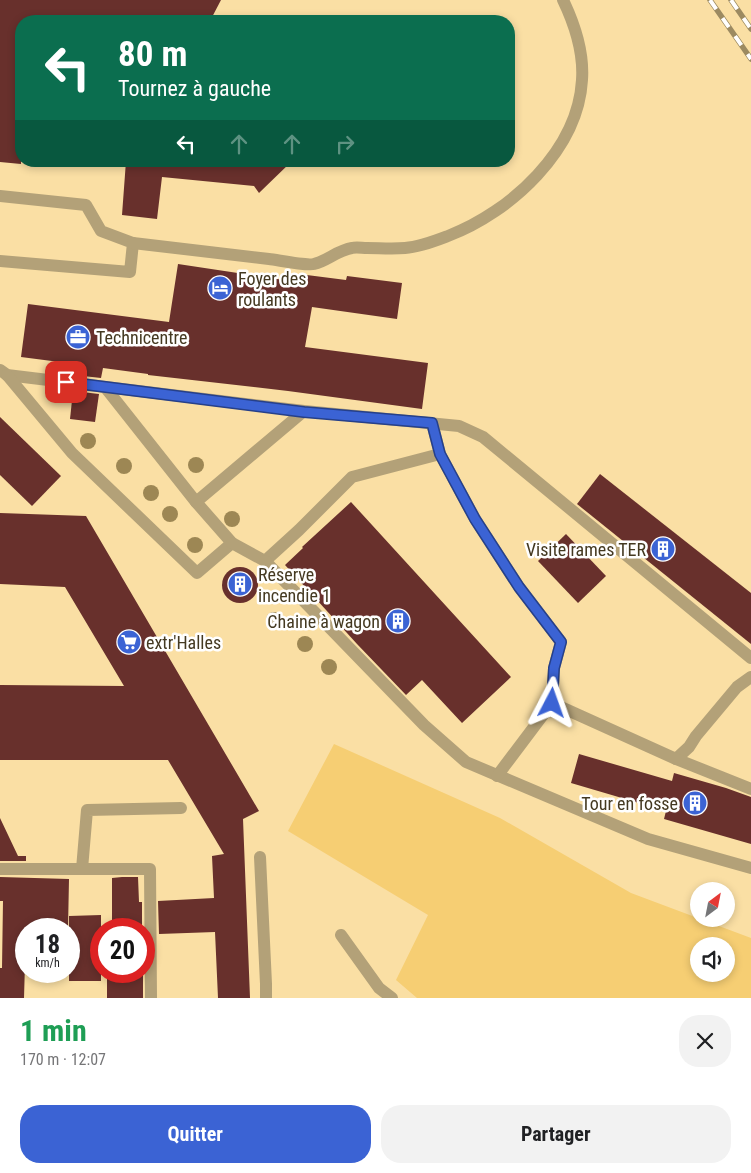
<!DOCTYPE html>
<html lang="fr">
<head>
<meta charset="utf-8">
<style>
  :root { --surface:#fff; --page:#f2f2f2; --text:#202124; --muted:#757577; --accent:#3b63d4 }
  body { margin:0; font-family:"Roboto Condensed",sans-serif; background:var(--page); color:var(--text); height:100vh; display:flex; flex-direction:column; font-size:19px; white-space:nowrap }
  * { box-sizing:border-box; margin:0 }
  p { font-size:16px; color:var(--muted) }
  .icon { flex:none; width:28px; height:28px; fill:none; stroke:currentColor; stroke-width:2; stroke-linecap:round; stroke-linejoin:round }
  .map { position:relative; height:998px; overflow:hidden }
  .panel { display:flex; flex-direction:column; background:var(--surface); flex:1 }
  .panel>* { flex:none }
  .banner { position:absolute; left:15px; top:15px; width:500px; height:152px; border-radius:20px; box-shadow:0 2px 8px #0003; background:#0b6e4f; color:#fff; overflow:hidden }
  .needle { width:32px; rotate:32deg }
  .tools { position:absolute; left:690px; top:882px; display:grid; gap:10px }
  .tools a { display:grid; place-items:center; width:45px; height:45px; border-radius:50%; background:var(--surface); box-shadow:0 2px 8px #0003; font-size:25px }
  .speed { position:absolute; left:15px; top:918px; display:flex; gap:10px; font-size:25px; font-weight:700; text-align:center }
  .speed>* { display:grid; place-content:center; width:65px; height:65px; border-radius:50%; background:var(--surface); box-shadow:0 2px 8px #0003; line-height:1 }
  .speed small { font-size:12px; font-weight:400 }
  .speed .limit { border:8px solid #d22; background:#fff; color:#111 }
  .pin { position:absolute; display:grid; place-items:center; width:42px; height:42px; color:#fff; margin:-21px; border-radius:10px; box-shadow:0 2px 8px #0006 }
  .me { position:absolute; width:55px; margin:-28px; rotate:4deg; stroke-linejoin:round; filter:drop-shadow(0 0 4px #0008) }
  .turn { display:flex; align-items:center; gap:18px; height:105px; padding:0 20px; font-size:22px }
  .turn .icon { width:65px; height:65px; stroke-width:2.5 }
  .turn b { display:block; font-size:35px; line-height:42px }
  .lanes { display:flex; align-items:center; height:48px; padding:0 20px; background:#0003; justify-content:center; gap:25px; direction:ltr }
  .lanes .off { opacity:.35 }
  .round { display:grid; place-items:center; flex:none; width:52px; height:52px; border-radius:20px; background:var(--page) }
  .head { display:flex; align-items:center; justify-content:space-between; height:85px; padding:0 20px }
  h1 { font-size:30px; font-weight:700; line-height:38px; color:#1e9e55 }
  .primary-button { display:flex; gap:10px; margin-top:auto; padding:10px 20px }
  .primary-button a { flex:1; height:58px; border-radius:20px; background:var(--accent); color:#fff; font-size:20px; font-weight:700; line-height:58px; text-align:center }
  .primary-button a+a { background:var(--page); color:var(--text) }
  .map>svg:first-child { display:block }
  .green { fill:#f6ce73; fill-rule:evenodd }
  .building { fill:#68302c }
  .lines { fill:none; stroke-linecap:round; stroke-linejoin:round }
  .lane { stroke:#b3a178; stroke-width:12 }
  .street { stroke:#b3a178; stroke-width:12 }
  .rail-casing { stroke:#9c8a61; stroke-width:5.5 }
  .rail { stroke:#fff; stroke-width:4; stroke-dasharray:11; stroke-linecap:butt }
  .tree { fill:#9d8754 }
  .route-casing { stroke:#26408a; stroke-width:12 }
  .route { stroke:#3b63d4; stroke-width:9 }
  .labels { text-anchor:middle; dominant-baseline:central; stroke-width:5; stroke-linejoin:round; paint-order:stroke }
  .poi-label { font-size:18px; fill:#443921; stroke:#fff; text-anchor:start }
</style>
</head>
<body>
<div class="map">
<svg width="751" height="998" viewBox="0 0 751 998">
  <rect width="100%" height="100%" fill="#fadfa4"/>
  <path class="green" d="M334 744 500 818 631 893 751 938V998H417L396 980 428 915 288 831ZM699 946H726V974H699Z"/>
  <g class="building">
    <polygon points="0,0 221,0 210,21 21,21 21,164 0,162"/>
    <polygon points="126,161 292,161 259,193 254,186 162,177 157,219 122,215"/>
    <polygon points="178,264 297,282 299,274 346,280 347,276 402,283 397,319 312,307 305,347 428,363 422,409 288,391 148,375 148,374 103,368 101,378 74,375 75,364 21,357 28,304 169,322"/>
    <polygon points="73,391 99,394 95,422 70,419"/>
    <polygon points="0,417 61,476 32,506 0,475"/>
    <polygon points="600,474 751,593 751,644 577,504"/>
    <polygon points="351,502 511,677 462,723 422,680 406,695 357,644 285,565 303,548 302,547"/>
    <polygon points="0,513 86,516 259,811 243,819 250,998 218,998 215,932 159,934 158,901 214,898 212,856 224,854 168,760 0,760 0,685 124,686 65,587 0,584"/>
    <polygon points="566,534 606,576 578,603 538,561"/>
    <circle cx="240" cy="585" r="18"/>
    <polygon points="579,754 672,781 674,773 726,788 751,797 751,844 664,819 666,811 571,783"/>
    <polygon points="0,818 18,856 26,856 26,861 0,861"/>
    <polygon points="0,877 69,879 68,929 26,929 24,998 0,998 0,968 2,968 3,901 0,901"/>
    <polygon points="122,877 138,877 139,902 142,902 142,929 112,929 112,878"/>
    <polygon points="101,915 101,981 69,981 69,916"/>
    <rect x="107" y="971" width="36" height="27"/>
  </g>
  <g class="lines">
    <g class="lane">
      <polyline points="0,196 86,205 101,231 133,243 130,272 0,261"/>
      <path d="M133 243C178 248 223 254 269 259 278 260 306 266 314 264 327 261 338 250 352 248 356 247 362 248 367 248 379 248 392 249 405 248 420 247 435 241 448 236 511 212 578 150 582 80 584 52 575 25 563 0"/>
      <polyline points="0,370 7,375 304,411 459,426 483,437 751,658"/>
      <polyline points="7,375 72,453 197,573 232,543 196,502 304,411"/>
      <polyline points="105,387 196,502"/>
      <polyline points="440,454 475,519 519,587 561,642 554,668 552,703"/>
      <polyline points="232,543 265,561 299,530 352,477 440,454 432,423"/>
      <polyline points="265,561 424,725 466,762 648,839 751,868"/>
      <polyline points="676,759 689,747 696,736 737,687 751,677"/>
      <polyline points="497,776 552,703 676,759 751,789"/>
      <polyline points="82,869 87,810 181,808"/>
      <polyline points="341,935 379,988 392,998"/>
    </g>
    <g class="street">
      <polyline points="260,857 266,984 266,998"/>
      <polyline points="0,869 150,869 151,998"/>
    </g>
    <defs>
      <g id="rail">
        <polyline points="710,0 751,59"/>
        <polyline points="731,0 751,29"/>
      </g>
    </defs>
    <use href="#rail" class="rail-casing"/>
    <use href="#rail" class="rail"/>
  </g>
  <g class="tree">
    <circle cx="88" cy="441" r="8"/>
    <circle cx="196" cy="465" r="8"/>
    <circle cx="124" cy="466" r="8"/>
    <circle cx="151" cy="493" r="8"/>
    <circle cx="170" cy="514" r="8"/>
    <circle cx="232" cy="519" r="8"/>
    <circle cx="195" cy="545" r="8"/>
    <circle cx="274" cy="620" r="8"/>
    <circle cx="305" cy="644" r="8"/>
    <circle cx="329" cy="667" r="8"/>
  </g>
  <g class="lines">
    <defs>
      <polyline id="route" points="66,382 304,412 432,423 440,454 475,519 519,587 561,642 554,668 552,703"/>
    </defs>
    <use href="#route" class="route-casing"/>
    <use href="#route" class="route"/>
  </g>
  <defs>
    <symbol id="hotel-disc" viewBox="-11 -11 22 22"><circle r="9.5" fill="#3b63d4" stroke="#fff"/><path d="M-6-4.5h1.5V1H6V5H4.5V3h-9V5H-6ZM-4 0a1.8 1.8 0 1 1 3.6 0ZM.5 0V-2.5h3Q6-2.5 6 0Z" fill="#fff"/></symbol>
    <symbol id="office-disc" viewBox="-11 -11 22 22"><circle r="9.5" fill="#3b63d4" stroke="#fff"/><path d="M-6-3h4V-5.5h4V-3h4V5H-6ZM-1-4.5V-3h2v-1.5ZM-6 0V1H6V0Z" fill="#fff"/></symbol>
    <symbol id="building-disc" viewBox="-11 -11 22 22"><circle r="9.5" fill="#3b63d4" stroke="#fff"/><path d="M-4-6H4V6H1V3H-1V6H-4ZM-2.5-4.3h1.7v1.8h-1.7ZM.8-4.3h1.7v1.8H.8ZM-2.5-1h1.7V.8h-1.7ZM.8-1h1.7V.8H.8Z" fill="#fff"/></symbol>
    <symbol id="supermarket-disc" viewBox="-11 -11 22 22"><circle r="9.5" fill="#3b63d4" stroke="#fff"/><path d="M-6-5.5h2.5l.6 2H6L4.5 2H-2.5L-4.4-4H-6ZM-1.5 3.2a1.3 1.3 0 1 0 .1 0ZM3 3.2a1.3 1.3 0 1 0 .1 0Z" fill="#fff"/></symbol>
  </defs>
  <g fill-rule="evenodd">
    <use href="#hotel-disc" x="206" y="274" width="28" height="28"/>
    <use href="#office-disc" x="64" y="323" width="28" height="28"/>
    <use href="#building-disc" x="649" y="535" width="28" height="28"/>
    <use href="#building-disc" x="226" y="570" width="28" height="28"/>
    <use href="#building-disc" x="384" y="607" width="28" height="28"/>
    <use href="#supermarket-disc" x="115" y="628" width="28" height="28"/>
    <use href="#building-disc" x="681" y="789" width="28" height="28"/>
  </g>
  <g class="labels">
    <g class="poi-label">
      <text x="238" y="278">Foyer des<tspan x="238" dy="21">roulants</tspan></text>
      <text x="96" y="337">Technicentre</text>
      <text x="646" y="549" text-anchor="end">Visite rames TER</text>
      <text x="258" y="574">Réserve<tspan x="258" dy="21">incendie 1</tspan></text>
      <text x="380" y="621" text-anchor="end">Chaine à wagon</text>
      <text x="146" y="642">extr'Halles</text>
      <text x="678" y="803" text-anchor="end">Tour en fosse</text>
    </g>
  </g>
</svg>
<div class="tools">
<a><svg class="needle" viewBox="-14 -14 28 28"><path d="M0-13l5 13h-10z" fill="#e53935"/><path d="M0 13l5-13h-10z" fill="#757577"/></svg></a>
<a><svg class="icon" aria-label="sound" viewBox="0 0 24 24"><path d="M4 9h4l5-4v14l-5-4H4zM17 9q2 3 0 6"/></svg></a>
</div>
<div class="speed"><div>18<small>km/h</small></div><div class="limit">20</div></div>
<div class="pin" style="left:66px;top:382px;background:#d93025"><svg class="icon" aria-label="arrive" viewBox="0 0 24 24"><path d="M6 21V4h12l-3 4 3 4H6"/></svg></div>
<svg class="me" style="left:552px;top:703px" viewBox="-20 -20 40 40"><path d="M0-17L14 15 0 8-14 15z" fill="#3b63d4" stroke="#fff" stroke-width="4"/></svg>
<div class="banner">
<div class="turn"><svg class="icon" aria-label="left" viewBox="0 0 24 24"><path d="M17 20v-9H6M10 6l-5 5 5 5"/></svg><div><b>80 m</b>Tournez à gauche</div></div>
<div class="lanes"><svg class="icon" aria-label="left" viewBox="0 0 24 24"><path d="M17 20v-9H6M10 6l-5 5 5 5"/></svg><svg class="icon off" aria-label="ahead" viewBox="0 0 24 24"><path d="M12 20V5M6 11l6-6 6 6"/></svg><svg class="icon off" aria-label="ahead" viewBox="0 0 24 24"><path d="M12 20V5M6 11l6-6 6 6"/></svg><svg class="icon off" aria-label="right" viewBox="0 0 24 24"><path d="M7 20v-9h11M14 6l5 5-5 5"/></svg></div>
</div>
</div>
<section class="panel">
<div class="head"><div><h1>1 min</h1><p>170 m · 12:07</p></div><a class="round"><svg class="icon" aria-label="close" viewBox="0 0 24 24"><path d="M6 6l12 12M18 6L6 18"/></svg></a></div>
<div class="primary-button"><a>Quitter</a><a>Partager</a></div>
</section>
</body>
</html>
